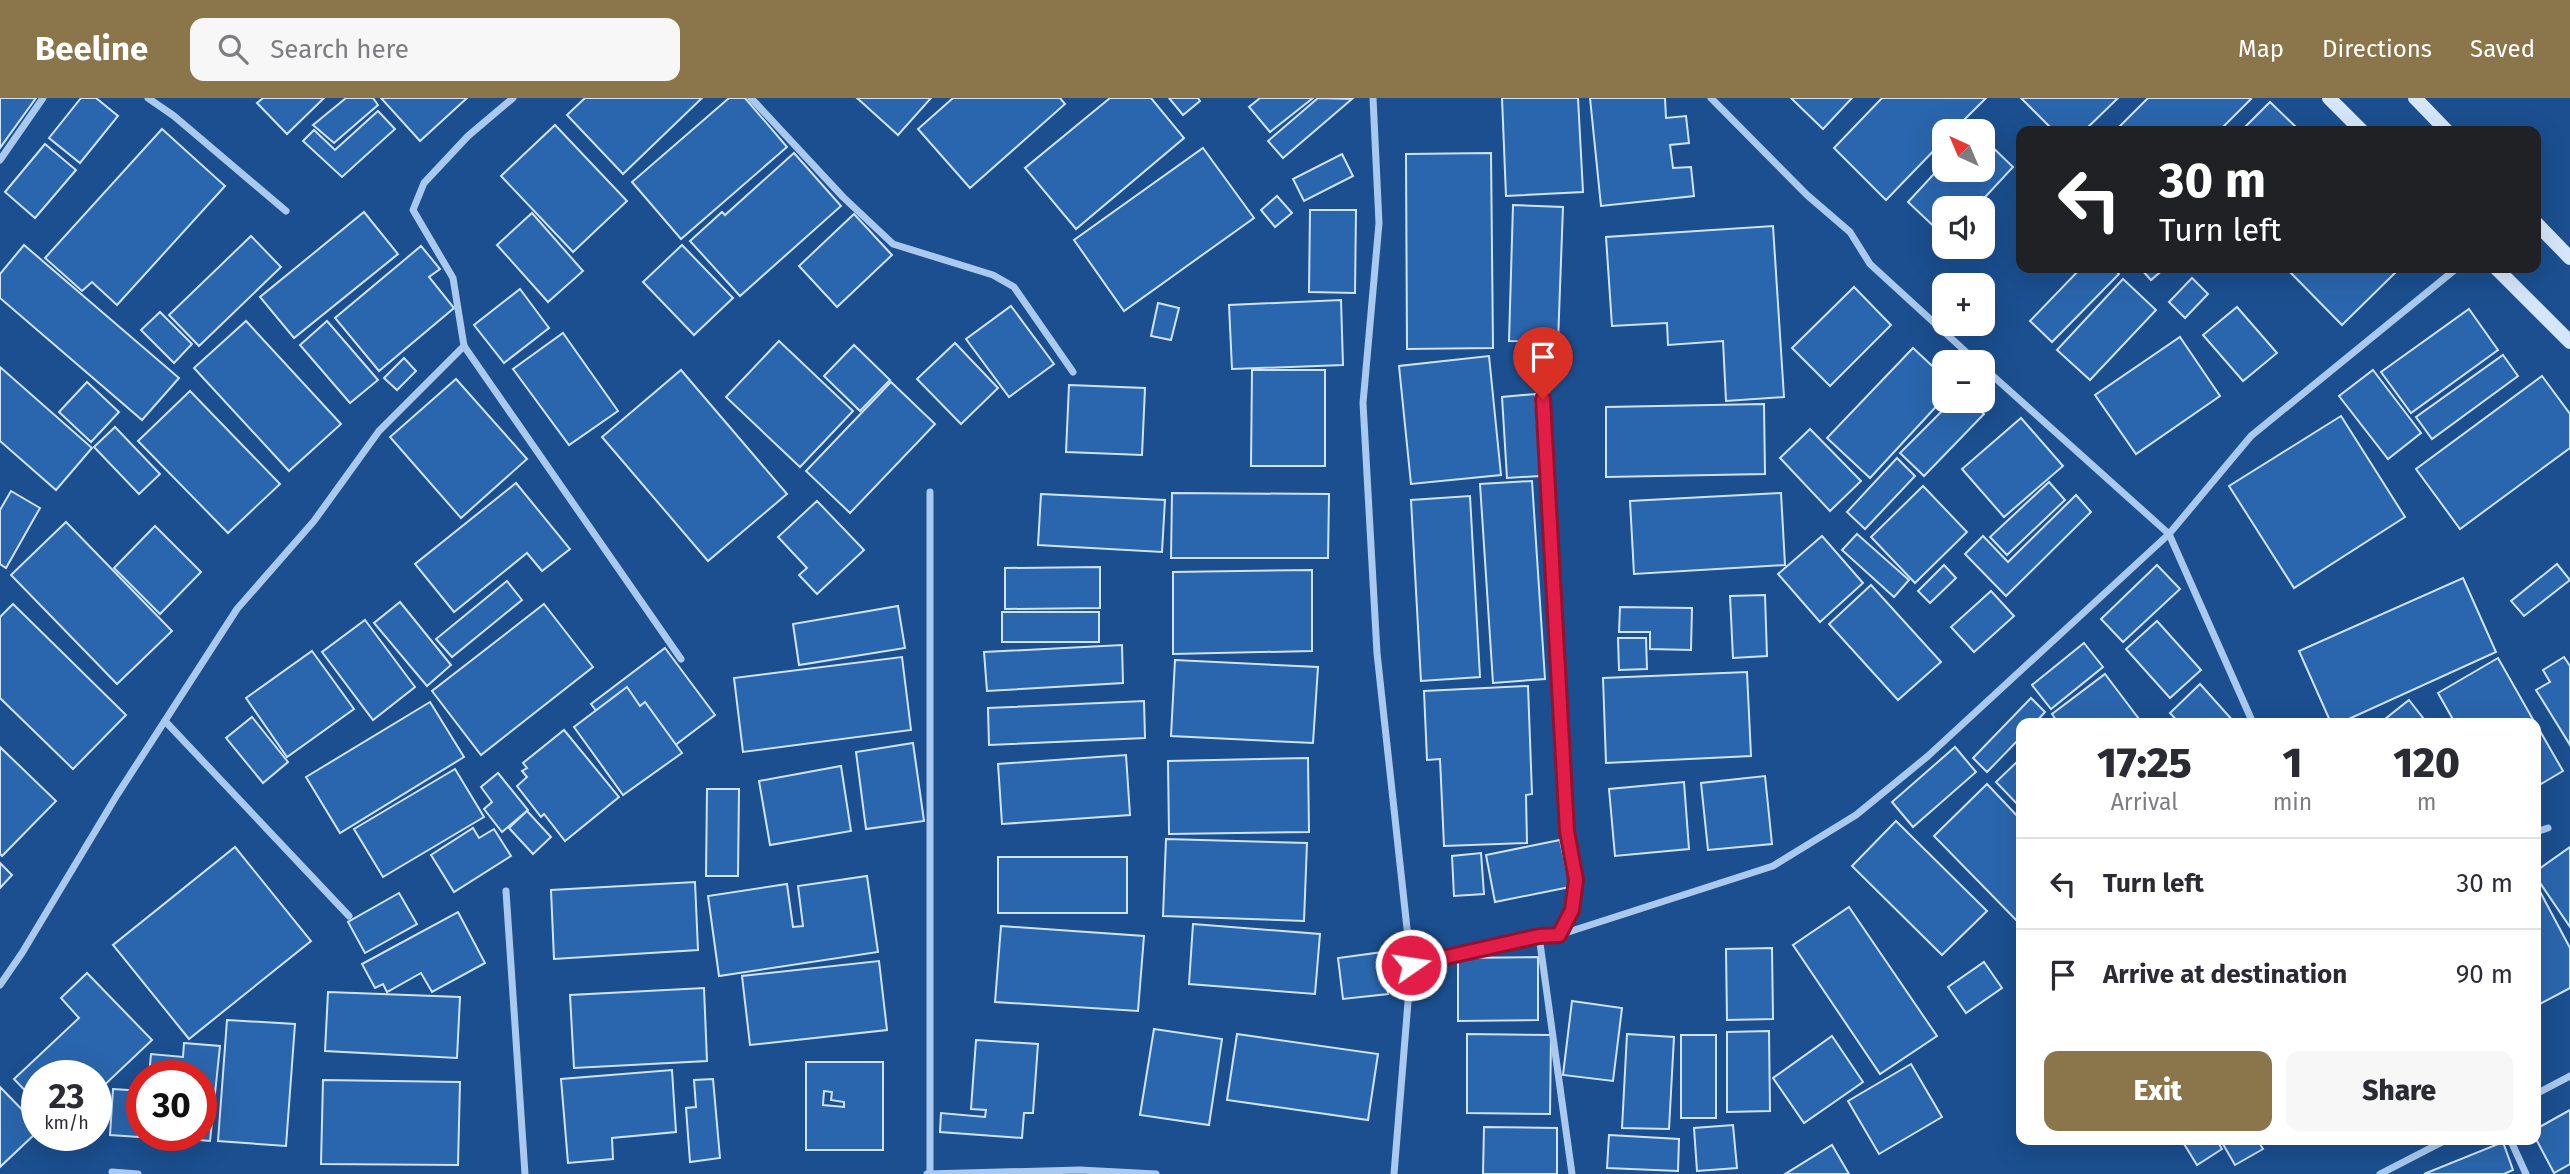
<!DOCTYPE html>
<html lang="en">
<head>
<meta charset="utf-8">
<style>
  :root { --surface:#fff; --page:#f7f7f7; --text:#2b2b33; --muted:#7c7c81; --line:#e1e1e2; --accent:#8a764a }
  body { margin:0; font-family:"Fira Sans",sans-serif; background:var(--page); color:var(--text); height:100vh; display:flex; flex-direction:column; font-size:26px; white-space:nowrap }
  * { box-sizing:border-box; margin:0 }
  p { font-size:23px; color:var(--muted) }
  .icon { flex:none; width:38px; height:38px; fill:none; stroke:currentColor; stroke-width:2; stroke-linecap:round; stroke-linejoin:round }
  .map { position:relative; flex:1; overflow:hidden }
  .sheet { position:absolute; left:2016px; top:620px; width:525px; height:427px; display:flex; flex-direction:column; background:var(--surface); border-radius:14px; box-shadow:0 7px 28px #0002 }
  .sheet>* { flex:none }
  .guide { position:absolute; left:2016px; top:28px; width:525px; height:147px; border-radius:14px; box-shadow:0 7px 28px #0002; background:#202124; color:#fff; overflow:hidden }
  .needle { width:46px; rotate:316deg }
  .tools { position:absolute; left:1932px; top:21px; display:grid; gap:14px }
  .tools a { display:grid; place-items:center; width:63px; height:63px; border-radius:14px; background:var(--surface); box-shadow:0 7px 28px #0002; font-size:35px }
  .speed { position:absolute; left:21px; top:962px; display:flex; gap:14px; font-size:35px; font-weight:700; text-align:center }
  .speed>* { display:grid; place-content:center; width:91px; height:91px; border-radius:50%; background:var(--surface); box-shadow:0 7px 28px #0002; line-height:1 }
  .speed small { font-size:18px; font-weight:400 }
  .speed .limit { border:10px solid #d22; background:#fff; color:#111 }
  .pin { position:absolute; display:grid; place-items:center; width:60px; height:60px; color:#fff; margin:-72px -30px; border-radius:50% 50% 50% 0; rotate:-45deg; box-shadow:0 0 7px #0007 }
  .pin .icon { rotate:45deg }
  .me { position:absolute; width:77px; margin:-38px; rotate:77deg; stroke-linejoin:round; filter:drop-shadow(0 0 5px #0008) }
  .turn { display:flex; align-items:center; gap:24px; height:147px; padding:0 28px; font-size:32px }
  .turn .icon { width:91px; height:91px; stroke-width:2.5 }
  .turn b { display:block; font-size:49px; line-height:60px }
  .eta { display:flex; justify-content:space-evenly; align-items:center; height:119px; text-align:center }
  .eta b { font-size:42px; font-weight:800; line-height:49px }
  .primary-button { display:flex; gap:14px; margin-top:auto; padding:14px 28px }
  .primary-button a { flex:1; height:80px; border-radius:14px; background:var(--accent); color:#fff; font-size:28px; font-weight:800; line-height:80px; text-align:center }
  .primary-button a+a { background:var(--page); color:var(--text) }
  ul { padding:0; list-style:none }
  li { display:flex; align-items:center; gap:21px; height:91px; padding:0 28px; border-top:2px solid var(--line) }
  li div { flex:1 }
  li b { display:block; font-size:26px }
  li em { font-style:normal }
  header { display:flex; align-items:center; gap:42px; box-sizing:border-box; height:98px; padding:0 35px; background:var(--accent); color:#fff }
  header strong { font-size:33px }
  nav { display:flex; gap:38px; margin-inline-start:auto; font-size:24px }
  .search { width:490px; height:63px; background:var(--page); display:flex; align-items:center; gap:18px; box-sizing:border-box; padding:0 24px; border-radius:14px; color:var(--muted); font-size:26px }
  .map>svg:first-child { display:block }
  .building { fill:#2a66ad; stroke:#cfe3fa; stroke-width:2; fill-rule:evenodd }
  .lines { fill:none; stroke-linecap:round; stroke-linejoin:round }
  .minor { stroke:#a9c9ee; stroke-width:7 }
  .secondary { stroke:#d6e6fa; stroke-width:14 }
  .route-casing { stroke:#92132f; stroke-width:18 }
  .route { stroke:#e11d48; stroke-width:12 }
</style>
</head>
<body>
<header>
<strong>Beeline</strong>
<div class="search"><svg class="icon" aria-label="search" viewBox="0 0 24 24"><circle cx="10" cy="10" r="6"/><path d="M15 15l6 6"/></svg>Search here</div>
<nav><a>Map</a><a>Directions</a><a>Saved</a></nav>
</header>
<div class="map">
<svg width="2570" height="1076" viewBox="0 0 2570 1076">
  <rect width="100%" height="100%" fill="#1b4f8f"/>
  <g class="building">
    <polygon points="0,0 36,0 0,50"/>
    <polygon points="81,0 96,0 118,18 80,65 49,40"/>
    <polygon points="263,0 324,0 287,36 257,5"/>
    <polygon points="346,0 373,0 378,7 334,45 313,27"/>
    <polygon points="381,0 467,0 420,43"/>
    <polygon points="585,0 702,0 623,76 567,17"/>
    <polygon points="729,0 745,0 787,49 681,141 632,84"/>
    <polygon points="857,0 931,0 898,37"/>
    <polygon points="953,0 1060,0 1065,6 970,90 918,31"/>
    <polygon points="1110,0 1151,0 1184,40 1076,131 1025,70"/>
    <polygon points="1169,0 1198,0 1200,3 1183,17"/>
    <polygon points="1260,0 1313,0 1270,34 1249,9"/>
    <polygon points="1318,0 1352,1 1283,60 1268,43"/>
    <polygon points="1502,0 1578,0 1583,94 1506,98"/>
    <polygon points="1590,0 1665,0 1666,20 1686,18 1689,45 1670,47 1673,70 1691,69 1694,98 1601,108"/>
    <polygon points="1791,0 1852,0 1823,31"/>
    <polygon points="1882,0 1986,0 1953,33 1944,33 1944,42 1886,102 1834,50"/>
    <polygon points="2021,0 2118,0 2084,33 2054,33"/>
    <polygon points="2148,0 2249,0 2251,1 2219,33 2115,33"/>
    <polygon points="2270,4 2300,33 2241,33"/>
    <polygon points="378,13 395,31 342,79 303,43 314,32 335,52"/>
    <polygon points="555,27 627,103 573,154 501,78"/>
    <polygon points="162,31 225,88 117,207 92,184 82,193 45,160"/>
    <polygon points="1983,40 2013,69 1975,110 1944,110 1944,138 1908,104 1944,65 1944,72 1983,72"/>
    <polygon points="45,46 76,72 35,120 5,94"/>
    <polygon points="1203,50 1254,120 1124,213 1074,142"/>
    <polygon points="794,55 841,108 740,198 690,143 722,114 725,117"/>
    <polygon points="1491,55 1493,250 1407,251 1406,56"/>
    <polygon points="1342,56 1353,78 1304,103 1293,81"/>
    <polygon points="1277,98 1292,115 1275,129 1261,112"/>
    <polygon points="1513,107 1563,109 1558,244 1509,243"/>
    <polygon points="1310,112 1356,112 1355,195 1309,194"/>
    <polygon points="364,114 398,156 294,240 260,199"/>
    <polygon points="532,115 583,173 548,204 497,147"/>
    <polygon points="854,116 892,157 837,209 799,168"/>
    <polygon points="1773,128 1784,299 1726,303 1723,243 1668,247 1667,225 1612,228 1606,139"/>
    <polygon points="251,138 281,169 199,248 169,217"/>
    <polygon points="24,147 179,280 142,322 0,200 0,176"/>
    <polygon points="682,147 733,200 694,237 643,184"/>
    <polygon points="421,148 440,171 429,179 454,210 379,273 335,220"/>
    <polygon points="2081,170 2113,170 2119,176 2052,244 2030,223"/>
    <polygon points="2140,170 2165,170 2151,182"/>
    <polygon points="2286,170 2400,170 2342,227"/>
    <polygon points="2192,180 2208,196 2185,220 2169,204"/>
    <polygon points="2123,181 2156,212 2090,282 2057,252"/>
    <polygon points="1854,189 1891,227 1830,288 1792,250"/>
    <polygon points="520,191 549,230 504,265 474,227"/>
    <polygon points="1341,202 1343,267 1232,271 1229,207"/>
    <polygon points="1158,205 1179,210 1171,242 1151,238"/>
    <polygon points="1011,208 1054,266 1009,299 966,241"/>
    <polygon points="2237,209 2277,255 2243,283 2203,237"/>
    <polygon points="2469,211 2498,252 2411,315 2381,274"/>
    <polygon points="160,214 192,246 174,265 141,232"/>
    <polygon points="246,223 341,326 289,373 194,270"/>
    <polygon points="327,223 378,282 350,305 300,247"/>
    <polygon points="563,235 618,313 569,347 513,271"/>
    <polygon points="2180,239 2220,298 2136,356 2095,297"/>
    <polygon points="779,243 853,313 800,369 726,299"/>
    <polygon points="955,245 998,290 961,326 917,281"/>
    <polygon points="854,247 890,282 860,313 824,278"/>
    <polygon points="1913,250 1944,279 1944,300 1870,380 1827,340"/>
    <polygon points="2503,257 2518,278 2432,341 2416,319"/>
    <polygon points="1489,258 1501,377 1411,386 1399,268"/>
    <polygon points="404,260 416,273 397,292 384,280"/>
    <polygon points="0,269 92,350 56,392 0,343"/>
    <polygon points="681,272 787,396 708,463 602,339"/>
    <polygon points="1252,272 1325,272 1325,368 1251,368"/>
    <polygon points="2373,272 2421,335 2388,361 2339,298"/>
    <polygon points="2542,278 2570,316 2570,350 2460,431 2416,371"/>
    <polygon points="456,281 527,361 461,420 390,339"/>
    <polygon points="87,284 119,314 91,344 59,314"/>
    <polygon points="891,284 935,326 850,415 806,373"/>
    <polygon points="1069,287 1145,290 1142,357 1066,354"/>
    <polygon points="190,293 280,386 228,435 138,343"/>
    <polygon points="1535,296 1540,378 1507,380 1502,299"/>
    <polygon points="1952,303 1970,303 1984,316 1924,378 1900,355"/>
    <polygon points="1764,306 1765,376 1606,379 1606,309"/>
    <polygon points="2341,318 2405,419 2294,490 2229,388"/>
    <polygon points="2021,320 2063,368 2004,419 1962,371"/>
    <polygon points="115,329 160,376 139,396 94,349"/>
    <polygon points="1810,331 1861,383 1830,413 1780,360"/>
    <polygon points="1897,360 1915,378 1865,431 1847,414"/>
    <polygon points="1532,383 1545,581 1493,585 1480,386"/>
    <polygon points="2049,384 2065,402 2007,457 1990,439"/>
    <polygon points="516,385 570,451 542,473 527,455 454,514 415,466"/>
    <polygon points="1923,388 1967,434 1915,485 1871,439"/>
    <polygon points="11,393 40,410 6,470 0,466 0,412"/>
    <polygon points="1172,395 1329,396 1328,460 1171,460"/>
    <polygon points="1781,395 1785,467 1634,476 1630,403"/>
    <polygon points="1041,396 1165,402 1162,454 1038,447"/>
    <polygon points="2076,397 2091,414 2006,498 1965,456 1983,438 2008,464"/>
    <polygon points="1470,398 1480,579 1421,583 1411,402"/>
    <polygon points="817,403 864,452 817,496 799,477 807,470 778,439"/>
    <polygon points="66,424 172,533 117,586 11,477"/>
    <polygon points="155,428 201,474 160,516 114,470"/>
    <polygon points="1857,436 1909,482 1894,499 1842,452"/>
    <polygon points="1822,438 1863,485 1820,524 1778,476"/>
    <polygon points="2557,466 2570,482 2524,518 2511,503"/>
    <polygon points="1944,467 1956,480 1930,505 1918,493"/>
    <polygon points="2157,467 2180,491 2123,544 2101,521"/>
    <polygon points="1100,469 1100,510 1005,511 1005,470"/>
    <polygon points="1312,472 1312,553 1173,556 1173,474"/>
    <polygon points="2463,480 2496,554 2340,625 2331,625 2299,553"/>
    <polygon points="507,483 522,502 452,559 436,541"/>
    <polygon points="1871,487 1941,564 1898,602 1829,526"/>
    <polygon points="1991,493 2014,518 1974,554 1951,529"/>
    <polygon points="1765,497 1767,558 1733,560 1730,498"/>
    <polygon points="400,504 451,567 427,588 374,525"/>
    <polygon points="13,506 126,617 73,671 0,600 0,519"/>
    <polygon points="544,506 593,569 481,657 432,593"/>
    <polygon points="898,508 905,550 799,567 793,526"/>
    <polygon points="1620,509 1692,510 1691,552 1650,551 1650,534 1619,534"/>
    <rect x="1002" y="514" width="97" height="30"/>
    <polygon points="365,522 415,589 373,622 322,554"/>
    <polygon points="2157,523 2201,572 2170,600 2126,551"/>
    <polygon points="1618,540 1646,540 1647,571 1619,572"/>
    <polygon points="2084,545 2103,569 2051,611 2032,587"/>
    <polygon points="1122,547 1123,585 987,593 984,554"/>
    <polygon points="665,550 715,617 641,673 591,606"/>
    <polygon points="312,553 354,611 287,659 246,600"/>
    <polygon points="902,559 911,632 743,654 734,580"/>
    <polygon points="2564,559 2570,568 2570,647 2536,592 2550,584 2543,572"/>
    <polygon points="2498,560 2535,625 2455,625 2438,595"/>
    <polygon points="1175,562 1318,569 1313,645 1171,638"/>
    <polygon points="1747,574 1751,658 1606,665 1603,580"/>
    <polygon points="2105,576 2142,625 2058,625 2052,616"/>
    <polygon points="2200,586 2235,625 2179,625 2170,615"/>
    <polygon points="1528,588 1532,696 1526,697 1527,745 1444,748 1440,661 1427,662 1424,593"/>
    <polygon points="627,589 640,608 645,604 682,655 623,697 574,629"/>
    <polygon points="2031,600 2045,614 2035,625 2021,625 2021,639 1987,674 1973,660"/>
    <polygon points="2409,602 2427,625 2380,625"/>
    <polygon points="1144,603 1145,640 989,647 988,610"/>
    <polygon points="430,604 464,659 340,735 306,679"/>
    <polygon points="252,619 288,664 263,685 226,640"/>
    <polygon points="2536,626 2563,673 2536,689"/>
    <polygon points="564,632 619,699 565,743 544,716 541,719 517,688 527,679 522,673 527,670 523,665"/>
    <polygon points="913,645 924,723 866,731 856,654"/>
    <polygon points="0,649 56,703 2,758 0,756"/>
    <polygon points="1955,649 1976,674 1913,729 1892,704"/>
    <polygon points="1126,657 1130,717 1002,726 998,666"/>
    <polygon points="1308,660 1309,734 1169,736 1168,663"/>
    <polygon points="2021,660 2021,710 1996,684"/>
    <polygon points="841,668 851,733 770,747 759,683"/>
    <polygon points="455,671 484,719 383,779 354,731"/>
    <polygon points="498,675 528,712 502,734 484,711 492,704 481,689"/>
    <polygon points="1765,678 1772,746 1708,752 1701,685"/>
    <polygon points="1684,684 1689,751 1615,758 1609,691"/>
    <polygon points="1987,686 2021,722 2021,827 1934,738"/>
    <polygon points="707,691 739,691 738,778 706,778"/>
    <polygon points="527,713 551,739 533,756 509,730"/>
    <polygon points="1896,723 1987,813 1942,857 1852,768"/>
    <polygon points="473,730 479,740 494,731 511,758 454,794 431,757"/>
    <polygon points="1166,741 1307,745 1304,823 1163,818"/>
    <polygon points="1560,742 1570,789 1495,804 1486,757"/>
    <polygon points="235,749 311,843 189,941 113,847"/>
    <polygon points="2570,749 2570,829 2536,779 2536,773"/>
    <polygon points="1481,755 1484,796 1454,798 1452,758"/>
    <rect x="998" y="759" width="129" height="56"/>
    <polygon points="0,765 12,777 0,790"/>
    <polygon points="867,778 878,854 719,878 708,798 787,786 793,829 803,828 798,788"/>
    <polygon points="695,784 698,852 554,861 551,792"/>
    <polygon points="2536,786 2570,850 2570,890 2538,907 2536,904"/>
    <polygon points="399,795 417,826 365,855 348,824"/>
    <polygon points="1849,809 1937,938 1880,976 1793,847"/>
    <polygon points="458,814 485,865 432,894 421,875 387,894 383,886 375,890 362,866"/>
    <polygon points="1193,826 1320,836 1315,896 1189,886"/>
    <polygon points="1001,828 1144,838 1138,913 995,904"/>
    <polygon points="1772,850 1773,921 1727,922 1726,851"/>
    <polygon points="1383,854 1388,896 1343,901 1338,860"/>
    <polygon points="1538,859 1538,922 1458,923 1458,860"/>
    <polygon points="879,863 887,932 750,947 742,878"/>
    <polygon points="1984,864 2002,890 1966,915 1948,889"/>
    <polygon points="87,875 152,942 96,995 96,978 37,978 37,1005 14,981 79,920 61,900"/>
    <polygon points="704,890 707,963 574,970 570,897"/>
    <polygon points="328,894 460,899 457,960 325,953"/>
    <polygon points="1572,903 1622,910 1613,983 1563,977"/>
    <polygon points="227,922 295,926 286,1048 218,1043"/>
    <polygon points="1154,931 1222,941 1209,1027 1140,1017"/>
    <polygon points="1769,933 1770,1013 1727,1014 1727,934"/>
    <polygon points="1237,936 1378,956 1368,1022 1227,1002"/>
    <polygon points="1467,936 1551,937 1550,1016 1467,1015"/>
    <polygon points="1627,936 1674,939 1669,1031 1622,1030"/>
    <rect x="1681" y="937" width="35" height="83"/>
    <polygon points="1832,938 1863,984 1804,1025 1773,980"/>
    <polygon points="976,942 1038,946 1033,1015 1024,1015 1022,1040 940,1034 941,1015 985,1019 986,1012 971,1011"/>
    <polygon points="184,945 220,948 210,1043 149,1038 201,1038 201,978 149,978 151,956 183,959"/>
    <path d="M806 964H883V1052H806ZM824 993 832 994 831 1002 844 1004V1009L823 1007Z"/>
    <polygon points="1911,966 1942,1019 1879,1056 1848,1003"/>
    <polygon points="672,972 676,1034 612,1040 613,1061 568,1065 561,981"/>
    <polygon points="713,981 720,1060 690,1064 686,1010 696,1009 694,982"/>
    <polygon points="323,982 460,984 458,1067 321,1066"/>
    <polygon points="0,989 37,1027 37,1034 0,1069"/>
    <polygon points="113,991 142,993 139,1039 110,1037"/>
    <polygon points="2570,1012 2570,1066 2554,1075 2536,1041 2536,1031"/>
    <polygon points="1733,1027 1737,1070 1697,1073 1694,1030"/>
    <polygon points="1484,1029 1557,1030 1557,1076 1483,1076"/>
    <polygon points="1609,1037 1679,1041 1678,1073 1607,1070"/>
    <polygon points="2181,1041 2216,1041 2222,1051 2197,1067"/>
    <polygon points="2220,1041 2257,1041 2263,1051 2235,1067"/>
    <polygon points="2503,1044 2513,1072 2504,1076 2424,1076"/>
    <polygon points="1832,1047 1849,1076 1785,1076"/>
  </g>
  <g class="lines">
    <g class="minor">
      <polyline points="148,0 174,18 286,113"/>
      <polyline points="751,0 843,99 893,146 993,177 1014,189 1073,274"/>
      <polyline points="1373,0 1379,125 1363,305 1377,555 1411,867 1394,1076"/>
      <polyline points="1711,0 1807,97 1850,134 1870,166 1977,264"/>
      <polyline points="0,62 43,0"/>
      <polyline points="464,248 681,561"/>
      <polyline points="1983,269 2169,436 2253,625"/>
      <polyline points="1542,274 1567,733 1576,782 1572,812 1559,836"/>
      <polyline points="165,623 349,818"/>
      <polyline points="2536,734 2548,730"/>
      <polyline points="506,793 525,1076"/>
      <polyline points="1539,838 1572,1076"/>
      <polyline points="1411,867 1539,838 1559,837 1773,768 1856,717 1928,658 2169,436 2251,338 2457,170"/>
      <polyline points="0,887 22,855 117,697 237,511 314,423 379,333 464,248 453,180 413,112 424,85 468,38 513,0"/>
      <polyline points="2536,996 2570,978"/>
      <polyline points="2510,1041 2526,1076"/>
      <polyline points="112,1074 138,1076"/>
      <polyline points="927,1076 1080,1072 1156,1076"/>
      <polyline points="930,1076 930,394"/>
      <polyline points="2380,1076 2448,1041"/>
    </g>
    <g class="secondary">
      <polyline points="2329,0 2362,33"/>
      <polyline points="2415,0 2447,33"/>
      <polyline points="2536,125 2570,160"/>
      <polyline points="2496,170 2570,244"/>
    </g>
  </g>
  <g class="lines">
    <defs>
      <polyline id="route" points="1411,867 1539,838 1559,837 1572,812 1576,782 1567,733 1543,301"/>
    </defs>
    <use href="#route" class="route-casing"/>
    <use href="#route" class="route"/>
  </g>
</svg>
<div class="tools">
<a><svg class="needle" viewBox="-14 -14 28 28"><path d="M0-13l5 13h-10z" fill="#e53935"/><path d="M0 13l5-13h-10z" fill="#7c7c81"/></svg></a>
<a><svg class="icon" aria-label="sound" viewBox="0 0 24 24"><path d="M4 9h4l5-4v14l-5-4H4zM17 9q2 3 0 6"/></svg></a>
<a>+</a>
<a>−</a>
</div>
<div class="speed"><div>23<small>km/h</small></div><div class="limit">30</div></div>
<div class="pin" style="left:1543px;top:301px;background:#d93025"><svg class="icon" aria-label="arrive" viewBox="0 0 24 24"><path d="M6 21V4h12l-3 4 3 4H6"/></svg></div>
<svg class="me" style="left:1411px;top:867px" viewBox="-20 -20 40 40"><circle r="17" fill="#e11d48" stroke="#fff" stroke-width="3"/><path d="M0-11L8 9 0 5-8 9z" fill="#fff"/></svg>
<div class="guide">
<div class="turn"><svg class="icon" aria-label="left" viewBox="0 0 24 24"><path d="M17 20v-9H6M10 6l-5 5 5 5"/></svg><div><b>30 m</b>Turn left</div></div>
</div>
<section class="sheet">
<div class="eta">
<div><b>17:25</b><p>Arrival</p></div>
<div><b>1</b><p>min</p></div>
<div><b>120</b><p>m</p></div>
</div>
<ul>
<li><svg class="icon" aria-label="left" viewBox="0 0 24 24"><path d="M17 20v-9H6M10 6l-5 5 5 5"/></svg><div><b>Turn left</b></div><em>30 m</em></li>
<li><svg class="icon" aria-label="arrive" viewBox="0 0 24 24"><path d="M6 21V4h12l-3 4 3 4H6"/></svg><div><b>Arrive at destination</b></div><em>90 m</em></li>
</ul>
<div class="primary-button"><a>Exit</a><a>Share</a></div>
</section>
</div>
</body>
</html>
